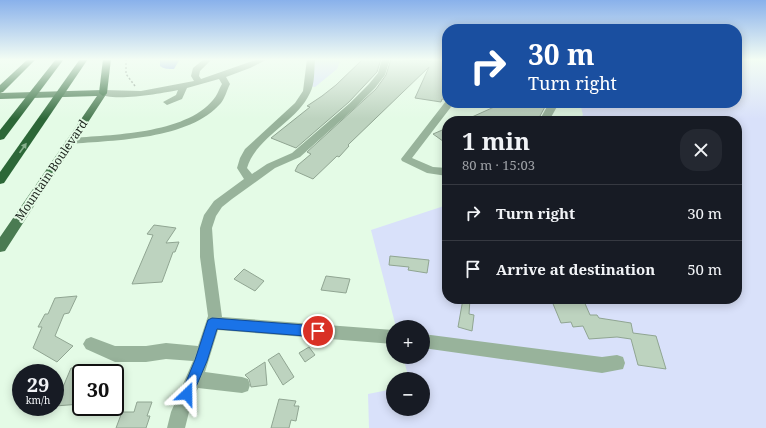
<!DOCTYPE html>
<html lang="en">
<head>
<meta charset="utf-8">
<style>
  :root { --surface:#171b24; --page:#242831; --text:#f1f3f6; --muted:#9ea1a6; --line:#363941 }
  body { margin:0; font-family:"Noto Serif",serif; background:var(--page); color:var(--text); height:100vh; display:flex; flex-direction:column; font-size:15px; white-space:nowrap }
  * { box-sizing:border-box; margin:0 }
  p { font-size:13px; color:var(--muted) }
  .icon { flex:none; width:22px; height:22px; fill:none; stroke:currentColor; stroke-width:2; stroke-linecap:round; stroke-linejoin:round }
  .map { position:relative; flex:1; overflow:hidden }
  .panel { position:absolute; left:442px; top:116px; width:300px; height:188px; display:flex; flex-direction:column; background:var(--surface); border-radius:16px; box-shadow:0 2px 10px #0003 }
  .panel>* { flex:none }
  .top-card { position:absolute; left:442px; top:24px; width:300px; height:84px; border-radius:16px; box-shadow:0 2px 10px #0003; background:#1a4fa0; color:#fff; overflow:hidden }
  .buttons { position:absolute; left:386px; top:320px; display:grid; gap:8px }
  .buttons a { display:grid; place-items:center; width:44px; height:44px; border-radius:50%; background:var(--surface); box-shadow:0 2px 10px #0003; font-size:20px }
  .speed { position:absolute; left:12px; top:364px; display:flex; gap:8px; font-size:20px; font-weight:700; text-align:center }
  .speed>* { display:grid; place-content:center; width:52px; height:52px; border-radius:50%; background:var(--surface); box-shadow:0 2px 10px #0003; line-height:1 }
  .speed small { font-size:10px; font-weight:400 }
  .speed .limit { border:2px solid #111; border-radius:6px; background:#fff; color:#111 }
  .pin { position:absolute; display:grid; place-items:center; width:34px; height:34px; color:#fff; margin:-17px; border:2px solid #fff; border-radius:50%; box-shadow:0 1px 4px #0007 }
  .me { position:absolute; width:44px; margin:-22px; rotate:23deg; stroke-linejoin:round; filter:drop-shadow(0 0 3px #0008) }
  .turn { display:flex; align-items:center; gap:14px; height:84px; padding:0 20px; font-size:18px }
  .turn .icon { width:52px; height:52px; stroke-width:2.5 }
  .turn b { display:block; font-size:28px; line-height:34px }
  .round { display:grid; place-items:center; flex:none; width:42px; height:42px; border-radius:16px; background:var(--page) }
  .overview { display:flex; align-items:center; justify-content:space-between; height:68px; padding:0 20px }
  h1 { font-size:24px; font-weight:700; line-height:30px }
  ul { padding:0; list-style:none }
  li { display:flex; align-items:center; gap:12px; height:56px; padding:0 20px; border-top:1px solid var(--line) }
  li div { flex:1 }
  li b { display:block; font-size:15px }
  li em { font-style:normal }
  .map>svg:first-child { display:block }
  .green { fill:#d9e1fa }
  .water { fill:#9aadf0 }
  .building { fill:#bdd3bf; stroke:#90a592 }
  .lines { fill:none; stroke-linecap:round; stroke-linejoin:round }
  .path { stroke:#88988a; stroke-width:1.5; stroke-dasharray:2 2; stroke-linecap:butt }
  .minor { fill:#98b39b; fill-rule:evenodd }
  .major { fill:#4a7b52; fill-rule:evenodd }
  .highway { fill:#2c6737; fill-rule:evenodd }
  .oneway { fill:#88b18e }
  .route { fill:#1a73e8; stroke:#114b97 }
  .labels { text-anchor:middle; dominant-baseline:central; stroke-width:4; stroke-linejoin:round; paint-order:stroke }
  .street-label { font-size:12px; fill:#1d251e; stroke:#e4fbe6 }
</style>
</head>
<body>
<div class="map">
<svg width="766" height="428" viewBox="0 0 766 428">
  <rect width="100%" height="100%" fill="#e4fbe6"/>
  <g class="green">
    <polygon points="313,59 341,59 337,69 315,87 310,86"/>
    <polygon points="737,59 766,59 766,428 369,428 368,394 393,389 393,409 423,409 423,379 409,379 403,357 423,357 423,327 396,327 371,230 447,205 447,299 737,299 737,121 577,121 583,115 580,103 737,103"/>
  </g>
  <path class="water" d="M160 59H180L174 69C168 69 164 69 160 66Z"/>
  <g class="building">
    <polygon points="363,59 381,59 377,72 349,102 296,148 271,138 310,107 307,106 322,96 336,85"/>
    <polygon points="391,59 431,61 433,59 447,59 447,100 442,99 441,102 415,98 429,67 350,143 348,145 349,146 339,157 337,156 313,179 295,171 298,165 311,154 307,152 376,89 386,75"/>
    <polygon points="503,103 547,103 540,116 535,121 463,121"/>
    <polygon points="447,128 447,144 433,134"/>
    <polygon points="154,225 176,228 166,243 179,242 175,252 173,252 162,282 132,284 153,235 147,234"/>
    <polygon points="390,256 429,260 427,273 408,270 409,267 389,265"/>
    <polygon points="244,269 264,281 255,291 234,279"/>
    <polygon points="326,276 350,279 346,293 321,290"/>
    <polygon points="77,296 69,313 64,314 55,336 73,346 57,362 33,348 42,327 38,327 45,314 48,314 55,298"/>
    <polygon points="463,299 470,299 469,314 474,315 472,331 458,327"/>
    <polygon points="551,299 583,299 590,315 597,315 599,318 631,323 633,333 656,336 666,369 638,365 631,339 617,337 589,339 583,326 573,327 571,322 561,323"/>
    <polygon points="309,347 315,355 305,362 299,353"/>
    <polygon points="279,353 294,377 283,385 268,360"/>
    <polygon points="265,362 267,385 251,387 249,379 245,375"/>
    <polygon points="71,368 81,368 81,404 55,406"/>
    <polygon points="279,399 296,401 294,406 299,406 296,421 291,420 289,428 271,428"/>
    <polygon points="137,402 152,402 147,416 150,416 146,428 116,428 122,412 134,412"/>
  </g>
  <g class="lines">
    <polyline class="path" points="126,59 126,74 135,86"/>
    <g class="minor">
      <path d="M204 59H212L200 71 199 76 201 79 258 59H268L250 68 226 77 230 84C227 90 225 98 221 103 189 140 115 140 70 144L65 141 70 138C111 135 185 134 213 100 217 96 219 89 222 84L219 79 187 88 182 99 167 105 163 102 176 95 178 90C164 93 109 103 99 93L103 90 141 91 194 81 191 76 193 68Z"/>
      <path d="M307 59H315C314 69 315 84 310 93 296 123 257 136 247 168L252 174 267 164 292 153 350 103 369 84 378 73 382 59H390L385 75 375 88 356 107 300 157 275 168 232 199 222 207 216 216 212 228 214 257 222 317 393 330V344L218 330 205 372 242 377 248 379 250 385 248 391 242 393 198 388 189 412 185 428H167L171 412 193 361 166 359 146 362H115L86 349 83 344 86 339 91 337 115 346H146L166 343 198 346 208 316 200 257V228L204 215 214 201 244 179 237 168 240 158 245 149 295 103 303 91Z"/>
      <polygon points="446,101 447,103 454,103 412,158 433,167 447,168 447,176 427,173 402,161 401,159"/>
      <polygon points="549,103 559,103 549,121 539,121"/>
      <polygon points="423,334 602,357 617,355 623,357 625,363 623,369 602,373 423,348"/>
    </g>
    <polygon class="major" points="103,90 107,93 5,251 0,252 0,237 97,96 0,99 0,93"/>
    <g class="highway">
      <polygon points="28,59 36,59 3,92 0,93 0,85"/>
      <polygon points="56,59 64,59 4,139 0,140 0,130"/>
      <polygon points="80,59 88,59 4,183 0,184 0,172"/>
      <polygon points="103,59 111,59 107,93 103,96 99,93"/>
    </g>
  </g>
  <defs><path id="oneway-solid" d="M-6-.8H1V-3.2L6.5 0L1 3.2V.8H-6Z"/></defs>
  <use class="oneway" href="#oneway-solid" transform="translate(23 148) rotate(-55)"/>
  <linearGradient id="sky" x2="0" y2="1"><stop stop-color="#89b1eb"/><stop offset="0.5" stop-color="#f3fdf4"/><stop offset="1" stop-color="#f3fdf4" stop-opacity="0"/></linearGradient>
  <rect width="766" height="119" fill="url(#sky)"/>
  <polygon class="route" points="212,318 318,326 322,328 324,331 322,335 318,337 217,329 207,361 193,394 192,399 187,401 183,399 181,394 195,360 207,323 208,320"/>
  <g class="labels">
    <g class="street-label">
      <text transform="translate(51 170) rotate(-56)">Mountain Boulevard</text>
    </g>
  </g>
</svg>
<div class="buttons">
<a>+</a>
<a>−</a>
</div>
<div class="speed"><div>29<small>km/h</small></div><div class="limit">30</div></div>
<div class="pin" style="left:318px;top:331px;background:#d93025"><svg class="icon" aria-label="arrive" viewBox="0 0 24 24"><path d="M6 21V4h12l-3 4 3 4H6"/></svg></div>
<svg class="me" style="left:187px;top:394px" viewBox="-20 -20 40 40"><path d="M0-17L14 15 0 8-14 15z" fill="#1a73e8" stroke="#fff" stroke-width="4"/></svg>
<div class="top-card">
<div class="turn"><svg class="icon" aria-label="right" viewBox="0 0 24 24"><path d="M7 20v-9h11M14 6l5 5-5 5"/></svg><div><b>30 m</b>Turn right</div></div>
</div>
<section class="panel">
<div class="overview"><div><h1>1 min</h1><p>80 m · 15:03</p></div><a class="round"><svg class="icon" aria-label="close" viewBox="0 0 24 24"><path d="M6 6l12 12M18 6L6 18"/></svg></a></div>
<ul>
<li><svg class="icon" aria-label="right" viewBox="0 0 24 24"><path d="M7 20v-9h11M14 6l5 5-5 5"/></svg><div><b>Turn right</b></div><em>30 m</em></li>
<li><svg class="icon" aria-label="arrive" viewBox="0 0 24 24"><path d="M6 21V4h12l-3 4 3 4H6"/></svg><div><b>Arrive at destination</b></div><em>50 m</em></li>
</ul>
</section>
</div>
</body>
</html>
